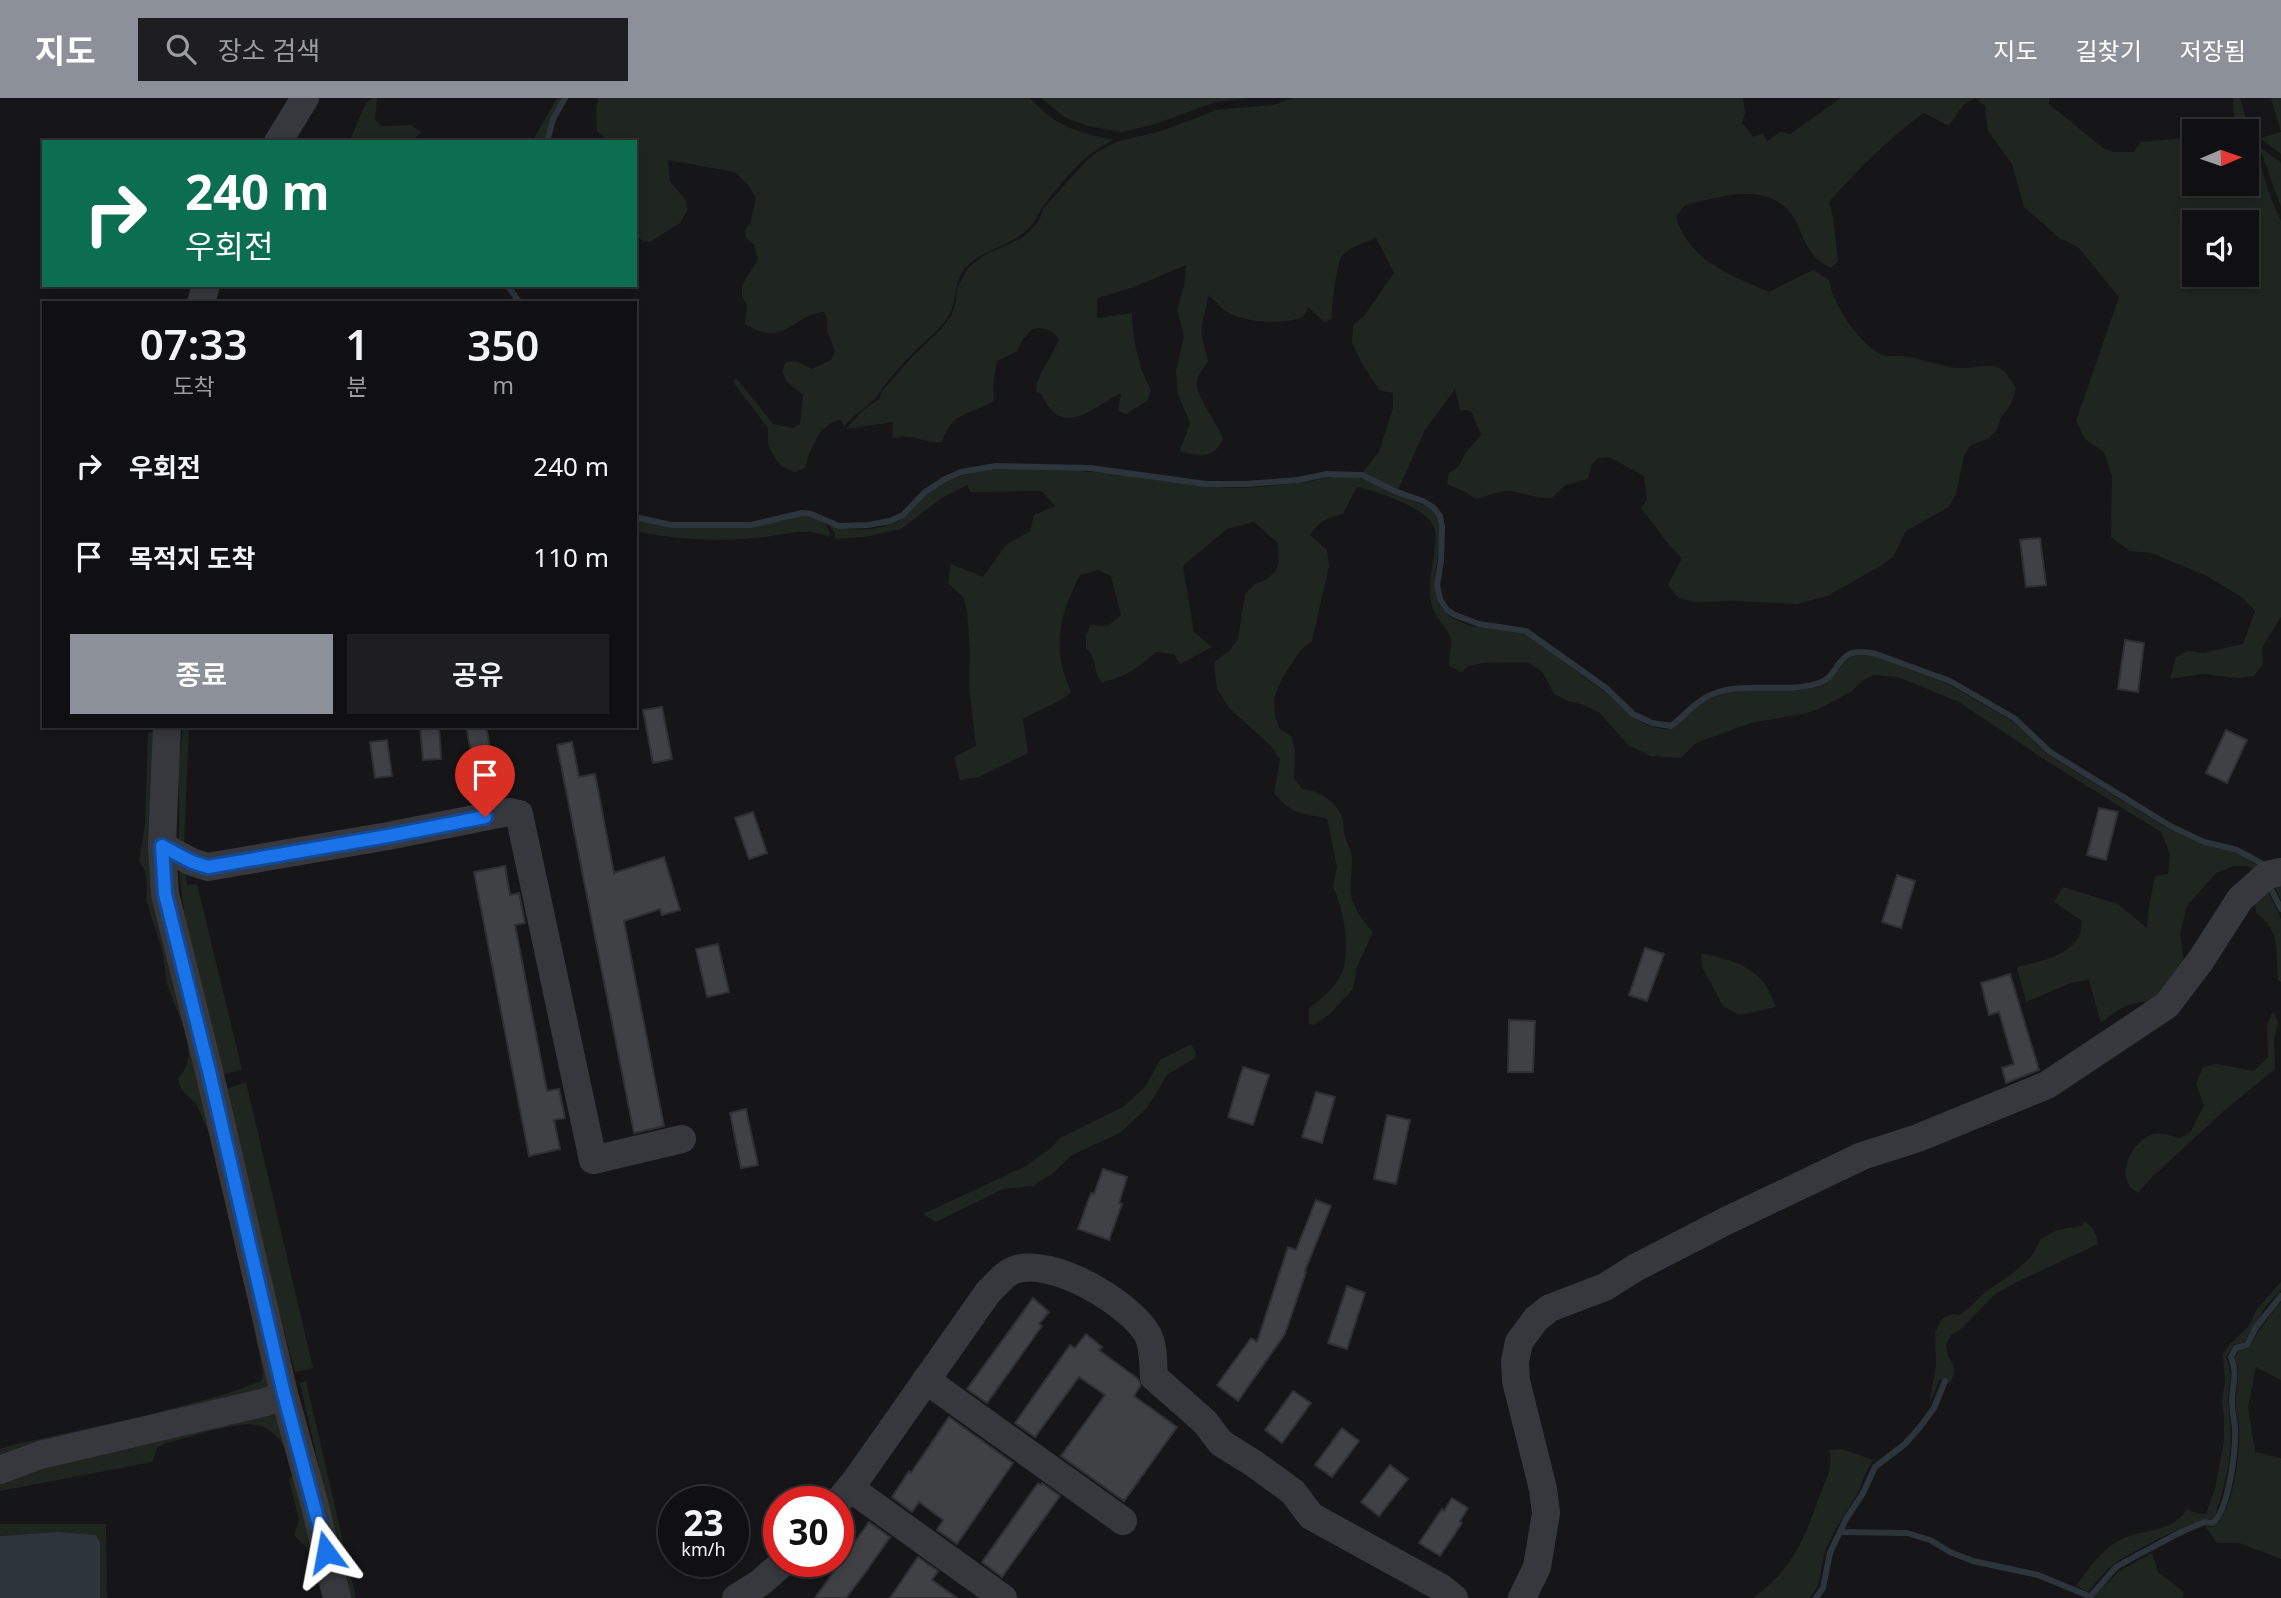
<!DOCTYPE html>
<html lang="ko">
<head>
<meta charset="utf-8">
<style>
  :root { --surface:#101012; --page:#1e1e20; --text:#f1f3f6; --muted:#9c9d9f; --line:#303032; --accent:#8c9099 }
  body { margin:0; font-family:"Noto Sans","Noto Sans KR",sans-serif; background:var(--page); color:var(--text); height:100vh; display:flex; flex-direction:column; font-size:26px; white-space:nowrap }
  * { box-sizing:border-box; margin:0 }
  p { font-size:23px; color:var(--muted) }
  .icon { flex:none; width:38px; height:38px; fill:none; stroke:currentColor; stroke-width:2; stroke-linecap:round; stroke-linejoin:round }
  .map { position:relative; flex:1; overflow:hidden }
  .drawer { position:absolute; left:42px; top:203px; width:595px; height:427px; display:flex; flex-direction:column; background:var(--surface); border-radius:0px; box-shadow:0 4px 10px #0003,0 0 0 2px var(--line) }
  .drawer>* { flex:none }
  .hud { position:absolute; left:42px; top:42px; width:595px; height:147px; border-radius:0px; box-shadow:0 4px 10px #0003,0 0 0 2px var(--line); background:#0b6e4f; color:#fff; overflow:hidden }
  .needle { width:46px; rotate:88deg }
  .buttons { position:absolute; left:2182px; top:21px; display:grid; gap:14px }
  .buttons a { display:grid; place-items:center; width:77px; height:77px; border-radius:0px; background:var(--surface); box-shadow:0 4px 10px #0003,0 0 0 2px var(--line); font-size:35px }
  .speed { position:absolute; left:658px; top:1388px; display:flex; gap:14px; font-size:35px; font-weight:700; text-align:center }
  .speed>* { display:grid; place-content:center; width:91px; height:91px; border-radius:50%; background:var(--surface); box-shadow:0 4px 10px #0003,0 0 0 2px var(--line); line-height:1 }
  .speed small { font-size:18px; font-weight:400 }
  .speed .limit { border:10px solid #d22; background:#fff; color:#111 }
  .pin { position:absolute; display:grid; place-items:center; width:60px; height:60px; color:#fff; margin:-72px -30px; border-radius:50% 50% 50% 0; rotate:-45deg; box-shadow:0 0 7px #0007 }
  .pin .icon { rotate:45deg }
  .me { position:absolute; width:77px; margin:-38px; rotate:347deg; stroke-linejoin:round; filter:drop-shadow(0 0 5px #0008) }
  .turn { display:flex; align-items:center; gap:24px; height:147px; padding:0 28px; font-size:32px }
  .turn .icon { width:91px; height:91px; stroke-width:2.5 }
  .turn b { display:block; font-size:49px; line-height:60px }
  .eta { display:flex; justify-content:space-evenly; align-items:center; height:119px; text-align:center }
  .eta b { font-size:42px; font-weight:600; line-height:49px }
  .cta { display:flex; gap:14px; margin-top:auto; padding:14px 28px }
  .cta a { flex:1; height:80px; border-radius:0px; background:var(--accent); color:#fff; font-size:28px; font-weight:600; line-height:80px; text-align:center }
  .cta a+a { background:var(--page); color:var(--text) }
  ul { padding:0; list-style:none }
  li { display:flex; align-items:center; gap:21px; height:91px; padding:0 28px }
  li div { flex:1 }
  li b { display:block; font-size:26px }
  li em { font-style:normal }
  header { display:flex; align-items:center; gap:42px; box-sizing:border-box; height:98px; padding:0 35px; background:var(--accent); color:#fff }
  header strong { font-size:33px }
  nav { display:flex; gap:38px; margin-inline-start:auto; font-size:24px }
  .search { width:490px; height:63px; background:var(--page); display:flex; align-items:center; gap:18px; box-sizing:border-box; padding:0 24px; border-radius:0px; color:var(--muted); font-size:26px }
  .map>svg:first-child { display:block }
  .green { fill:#1e261f; fill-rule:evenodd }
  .water { fill:#2c353c }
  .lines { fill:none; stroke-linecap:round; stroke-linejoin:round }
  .stream { stroke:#2c353c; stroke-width:6 }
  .building { fill:#404145; stroke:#303034; stroke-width:2 }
  .minor { stroke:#37383d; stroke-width:28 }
  .route-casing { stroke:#114b97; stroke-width:18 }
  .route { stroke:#1a73e8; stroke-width:12 }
</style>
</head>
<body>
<header>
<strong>지도</strong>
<div class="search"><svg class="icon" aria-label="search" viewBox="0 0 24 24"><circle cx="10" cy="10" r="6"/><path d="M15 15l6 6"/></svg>장소 검색</div>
<nav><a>지도</a><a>길찾기</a><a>저장됨</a></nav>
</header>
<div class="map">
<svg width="2281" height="1500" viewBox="0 0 2281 1500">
  <rect width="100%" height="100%" fill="#161618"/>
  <g class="green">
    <polygon points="372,0 377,0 375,22 382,28 411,27 421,34 411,44 349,44 365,7"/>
    <polygon points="557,0 562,0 550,20 545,44 532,44"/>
    <path d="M598 0H1030C1056 29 1077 34 1114 42 1085 54 1063 83 1044 107 1039 114 1036 122 1030 129 1013 148 985 150 967 168 953 183 958 201 949 217 940 233 924 243 912 256 902 266 893 277 884 288 880 292 879 297 875 301 864 310 853 318 844 329L841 322C819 325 811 350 805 370L795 374 782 369 773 357 768 345V330L733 284 736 280 773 326 793 330 800 326 803 297 787 284 782 273 786 264 796 263 812 271 831 262 835 253 827 233V220L824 214C791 217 785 251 745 226L747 207 742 199V187L758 161 754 147 746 140 745 132 750 125 756 100 749 88 735 74 668 62 670 84 686 102 687 113 680 125 650 144 642 143 635 134V44H610L597 33 596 13Z"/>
    <polygon points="1041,0 1250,0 1216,4 1155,26 1122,34 1088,28 1064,19"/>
    <path d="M1293 0H1743L1745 15 1742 25 1753 39 1763 35 1767 43 1780 34 1790 36 1841 0H2049V6L2103 50 2114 54H2134L2140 44 2194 39V86H2247V33H2219L2222 29 2234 23 2233 0H2240L2271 101 2281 123V519L2262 550 2263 566 2254 578 2238 580 2203 576 2170 581 2176 559 2188 553 2203 555 2243 546 2255 513 2243 500 2205 477 2151 455 2129 453 2111 439 2112 378 2104 354 2085 341 2076 323 2119 199 2078 149 2059 140 2024 109 2012 66 1988 33 1985 8 1975 0 1964 6 1949 28 1924 15C1888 40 1858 72 1829 104L1833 119 1838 163 1831 170C1812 161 1807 149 1799 130 1779 80 1725 97 1685 107L1676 119C1689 163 1731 177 1769 194L1813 172 1829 182C1832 205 1862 252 1886 258 1891 259 1898 257 1903 258 1921 260 1938 268 1956 270 1968 271 1985 267 1994 268 2005 270 2012 283 2016 291L2010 308 2001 319 1997 332 1989 340 1971 347 1964 358 1956 396 1949 409 1906 433 1893 459 1882 467 1827 498 1797 506 1735 503 1696 504 1678 500 1668 487 1682 460 1670 448 1641 410 1647 402 1644 378 1609 359 1598 360 1592 366 1588 381 1565 387 1552 400C1535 401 1524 394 1508 393 1498 393 1486 399 1475 401L1466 394 1447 386 1449 375 1458 369 1466 354 1481 337 1471 313 1460 312 1455 291 1425 332 1398 392 1362 375 1379 354 1393 310V295L1379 292 1363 267 1352 245 1353 227 1364 218 1394 175 1376 140C1365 145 1349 149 1341 159 1337 166 1331 211 1332 221L1324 224 1308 209 1304 218C1285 228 1242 225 1224 212 1219 208 1214 201 1208 197 1207 211 1200 225 1202 239 1203 247 1207 255 1208 263 1204 269 1198 277 1197 284 1195 297 1218 325 1223 341 1214 361 1199 359 1180 353L1190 325 1178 296 1176 273 1184 238 1177 212 1184 188 1186 167 1134 189 1097 200V220L1132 215C1132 238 1139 272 1151 292L1147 303 1126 316 1118 313 1121 295C1092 309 1062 343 1041 295L1036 294C1037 275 1052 259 1059 241 1051 231 1044 229 1032 231L1023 241 1017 253 997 263 993 286 994 303C969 318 953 312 942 344 920 346 916 334 892 341L893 324 846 331 862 313 879 301 883 292 911 260 941 231 951 218 956 204 957 190 968 170 984 157 1022 140 1031 132 1039 122 1044 110 1085 64 1097 54 1118 43 1158 34 1217 12 1273 7ZM2194 124H2247V177H2194Z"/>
    <polygon points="2271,0 2281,0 2281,56 2260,40 2281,34"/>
    <polygon points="2259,48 2281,65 2281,109"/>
    <path d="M996 371C1040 371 1084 372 1128 377 1167 382 1204 390 1244 390 1261 389 1279 387 1297 385 1317 383 1338 375 1359 380 1365 381 1428 409 1432 412 1452 431 1424 485 1441 509 1459 536 1499 527 1525 536 1544 543 1560 561 1576 573 1586 581 1597 587 1606 595 1624 610 1638 628 1663 631 1679 633 1684 616 1696 608 1700 605 1705 603 1710 601 1744 585 1785 599 1820 588 1845 579 1836 550 1876 559L1948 586 2012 623 2048 657 2170 732 2203 747 2236 755 2259 768 2265 775 2246 768H2234L2216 775 2187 808 2180 836 2186 877 2165 904C2137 901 2122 907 2101 925L2089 882 2073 884 2026 904 2017 869C2038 864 2066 859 2078 840 2081 835 2081 828 2082 823L2054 804 2063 789 2118 806 2147 830 2149 809 2155 778 2168 776 2170 757 2161 734 2042 660 1959 604 1898 579 1874 577 1863 582 1852 593 1821 610 1807 615 1751 625 1696 645 1681 660 1651 658 1628 647 1600 615 1579 605 1568 603 1554 596 1542 573 1527 564 1483 565 1469 568 1461 574 1449 568C1449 560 1452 549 1451 541 1450 532 1433 519 1431 503 1427 479 1437 457 1435 433 1433 411 1376 393 1357 389L1343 416C1328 420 1319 423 1310 437L1327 452 1329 468 1319 512 1312 543 1301 552 1282 580 1274 600 1275 618 1279 630 1291 638 1295 651 1294 680 1302 691C1320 693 1337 703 1343 722 1344 728 1343 733 1345 739 1346 744 1350 749 1351 754 1354 768 1349 783 1351 797 1355 813 1363 823 1373 834L1357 869 1353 891 1330 916 1314 927 1309 926V911C1320 901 1333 892 1340 879 1352 858 1344 810 1333 789L1337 769 1327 720C1299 715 1293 717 1274 695L1280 662 1271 648 1229 610 1217 591 1214 564 1229 553 1238 541 1245 496 1255 486 1267 481 1276 473 1279 464 1278 445 1254 424 1227 431 1183 468 1194 534 1212 549 1180 566 1174 556 1156 554C1138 570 1126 579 1102 584 1092 574 1099 563 1086 550V538L1090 527 1108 528 1121 517 1111 478 1098 472 1080 477C1059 519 1051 549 1071 594 1057 607 1039 611 1023 621L1028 655 979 679 960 682 954 659 976 648 969 588 970 553 967 513 963 499 948 485 951 466 983 479 1006 447 1030 433 1034 417 1055 408 1042 393 971 394 967 387 942 400 901 431 865 439 834 441 835 435 829 427C851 435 889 433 907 417 918 407 926 395 939 387 957 377 976 374 996 371Z"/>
    <path d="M801 417 810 418 825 425 830 435 829 439C807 429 788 436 765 439 725 444 675 442 635 433V422L671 430 751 429Z"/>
    <polygon points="183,628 189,628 184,750 179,746 179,671"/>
    <path d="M161 631 157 759 271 1292 0 1367V1351L12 1347 144 1318 229 1295 261 1283 263 1276 251 1216 208 1033C204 1025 200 1012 195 1005 187 996 180 994 178 981L185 971 189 958 187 939 167 886 163 856 146 801 147 786 145 773 139 763 145 727 148 635Z"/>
    <path d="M179 767 185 770 187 787 197 786 242 972 224 976C206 908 183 838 179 767Z"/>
    <path d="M2281 779V802L2273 786 2266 789 2281 821V884L2278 882C2276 854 2281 832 2256 815L2254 793Z"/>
    <path d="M1701 856C1724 859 1753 867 1766 888 1770 894 1773 902 1776 909L1739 917 1723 908 1702 869Z"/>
    <path d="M2273 913 2278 924 2274 942 2275 971 2226 1011 2151 1080 2138 1095C2135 1092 2131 1091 2129 1087 2118 1070 2135 1041 2153 1036 2161 1034 2172 1038 2181 1040L2191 1033 2204 1007 2196 986 2203 969 2216 966 2254 973 2268 959 2267 926Z"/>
    <polygon points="1191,946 1196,955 1195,960 1167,977 1147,1010 1120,1035 1072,1057 1052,1076 1033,1088 1003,1091 936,1124 923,1116 1026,1068 1051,1050 1060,1040 1123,1009 1145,989 1160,962"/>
    <polygon points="246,984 313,1270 295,1274 262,1149 227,991"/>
    <path d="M2085 1124C2094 1129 2096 1136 2098 1146L2019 1183 1995 1196 1962 1230 1950 1238 1946 1248 1948 1258 1954 1268V1276L1950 1285 1940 1281 1929 1307 1936 1267 1935 1234 1943 1220 1952 1216 1959 1217 1969 1210 1984 1195 2012 1176 2031 1159 2041 1141 2057 1132 2081 1128Z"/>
    <path d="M2281 1184V1192L2266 1208 2244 1244 2234 1247 2226 1259C2234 1280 2228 1283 2228 1302 2228 1313 2231 1325 2231 1336 2231 1365 2224 1390 2215 1418L2212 1421C2197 1419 2130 1455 2115 1465 2105 1473 2096 1484 2088 1494L2076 1488C2088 1472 2100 1453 2118 1443 2141 1430 2173 1436 2187 1411L2196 1415 2206 1416 2215 1391 2224 1343V1319L2222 1303 2225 1282 2223 1256 2229 1247 2248 1229 2257 1211Z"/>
    <path d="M2281 1204V1282L2256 1269 2248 1309 2255 1354 2281 1360V1461L2239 1445H2217L2205 1428 2214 1429C2234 1412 2240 1356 2239 1330 2238 1321 2235 1312 2236 1303 2236 1287 2241 1276 2235 1260L2239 1253 2249 1250 2260 1231Z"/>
    <polygon points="306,1283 356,1500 349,1500 300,1285"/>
    <path d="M277 1310 282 1313 296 1351 333 1500H323L315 1463 310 1453 294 1437 299 1422 289 1381 294 1376C290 1356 279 1331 256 1327 237 1323 187 1340 166 1345L157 1350 152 1364 0 1393V1377L38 1362 60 1357 259 1311Z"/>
    <path d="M1842 1351 1873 1362 1864 1378 1859 1393 1835 1432 1825 1453 1818 1488 1810 1500H1753C1791 1473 1804 1442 1819 1400 1822 1389 1829 1379 1830 1368 1831 1363 1830 1357 1830 1352Z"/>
    <polygon points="0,1426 106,1426 107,1500 100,1500 99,1478 89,1436 77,1437 57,1434 0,1438"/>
    <polygon points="2152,1455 2158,1474 2184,1494 2182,1500 2093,1500 2119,1473"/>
  </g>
  <polygon class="water" points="57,1434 96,1437 100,1444 100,1500 0,1500 0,1438"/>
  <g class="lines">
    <g class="stream">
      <polyline points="547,44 553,21 565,0"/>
      <polyline points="507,187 520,205"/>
      <path d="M635 419 671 427H751L802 415 811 416 839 428 868 427 890 423 903 417 925 394 945 381 961 374 996 368 1090 370 1206 386H1246L1298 382 1327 376 1362 377 1397 394 1423 403 1434 410 1440 418 1442 429 1441 463 1437 487 1440 501 1447 512 1455 517 1479 526 1526 533 1606 590 1633 616 1652 625 1671 628C1686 617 1695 603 1713 596 1746 583 1785 596 1819 585 1843 577 1833 546 1876 556L1950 583 2014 620 2050 654 2172 729 2204 744 2237 752 2261 765"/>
      <polyline points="2269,787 2281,811"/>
      <polyline points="1840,1434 1907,1435 1930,1442 1950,1454 1973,1463 2038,1477 2089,1498"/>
      <polyline points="1816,1500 1823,1490 1830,1455 1846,1421 1863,1395 1875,1369 1905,1346 1920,1329 1934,1310 1945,1283"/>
      <path d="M2089 1500 2116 1469 2134 1459 2183 1433 2205 1424 2213 1425C2229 1411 2236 1352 2235 1330 2234 1321 2232 1312 2232 1303 2232 1286 2238 1276 2231 1259L2236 1250 2247 1247 2256 1229 2281 1198"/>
    </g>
  </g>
  <g class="building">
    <polygon points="2040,440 2046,487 2026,489 2020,442"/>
    <polygon points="2125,542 2144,545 2138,594 2118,591"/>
    <polygon points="662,609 672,661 653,665 643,612"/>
    <polygon points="420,628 439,628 441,661 423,662"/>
    <polygon points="466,628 486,628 490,650 471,654"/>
    <polygon points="2226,632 2247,642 2227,685 2206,675"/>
    <polygon points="387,642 392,678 375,680 370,644"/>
    <polygon points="572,644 579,679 595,676 614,775 664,759 680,812 662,817 660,811 624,823 664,1028 634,1035 557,647"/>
    <polygon points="2099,710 2118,714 2106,762 2087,757"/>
    <polygon points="753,714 767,755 749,761 735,720"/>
    <polygon points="505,768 510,797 519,795 525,825 515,827 547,993 559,991 565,1020 554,1022 560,1051 529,1058 474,774"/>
    <polygon points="1897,777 1915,783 1901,830 1882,824"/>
    <polygon points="718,846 729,894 707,899 696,851"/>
    <polygon points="1645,850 1664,856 1647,903 1629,897"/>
    <polygon points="2010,876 2039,972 2006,985 2002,970 2014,966 1999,914 1989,917 1981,885"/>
    <polygon points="1509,922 1535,923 1533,974 1508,974"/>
    <polygon points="1243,969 1269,977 1253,1027 1228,1019"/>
    <polygon points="1316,994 1335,999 1322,1045 1302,1039"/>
    <polygon points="746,1011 758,1067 741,1070 730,1015"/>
    <polygon points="1387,1017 1410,1022 1396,1086 1374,1081"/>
    <polygon points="1103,1071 1127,1079 1119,1105 1122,1106 1109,1142 1078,1131 1091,1095 1094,1096"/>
    <polygon points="1316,1102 1331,1108 1305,1173 1306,1174 1285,1236 1238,1303 1217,1287 1251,1240 1257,1244 1288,1149 1296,1152"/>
    <polygon points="1347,1188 1365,1195 1347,1251 1328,1245"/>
    <polygon points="1033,1200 1049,1214 1039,1226 1042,1228 987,1305 967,1291"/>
    <polygon points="1086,1236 1102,1249 1099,1252 1138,1281 1141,1287 1134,1298 1177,1329 1124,1403 1061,1358 1105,1297 1079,1279 1035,1339 1015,1325 1070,1247 1075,1250"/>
    <polygon points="1293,1293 1311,1305 1282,1345 1265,1332"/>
    <polygon points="949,1319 1013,1365 957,1446 937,1432 943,1422 919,1404 912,1414 892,1399 909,1373 911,1375"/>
    <polygon points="1342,1330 1359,1343 1332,1379 1315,1367"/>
    <polygon points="1390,1367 1408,1381 1379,1418 1361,1404"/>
    <polygon points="1038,1385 1041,1387 1042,1385 1060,1398 1002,1479 982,1464"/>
    <polygon points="1452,1400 1468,1410 1460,1423 1462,1425 1440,1458 1419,1445 1442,1411 1444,1413"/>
    <polygon points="869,1424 890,1439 865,1475 846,1500 815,1500"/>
    <polygon points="918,1459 938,1473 932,1482 957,1500 890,1500"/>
  </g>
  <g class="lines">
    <g class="minor">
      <polyline points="278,44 305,0"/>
      <polyline points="201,205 206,187"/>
      <polyline points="167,628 162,748 165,796 209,973 284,1296 315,1408 337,1500"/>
      <polyline points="162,748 192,764 208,769 388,738 509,714 519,716 593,1062 682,1041"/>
      <polyline points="926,1282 1123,1423"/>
      <polyline points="0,1372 40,1357 266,1304 284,1296"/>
      <polyline points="850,1390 1003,1500"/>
      <path d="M838 1404 856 1382 989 1193C997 1186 1005 1175 1014 1172 1051 1158 1130 1205 1148 1237 1154 1249 1153 1267 1154 1279L1205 1324 1221 1345 1253 1365 1293 1394 1311 1418 1440 1489 1454 1500"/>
      <polyline points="736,1500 760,1485 785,1463"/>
      <polyline points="1522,1500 1537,1469 1546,1415 1543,1391 1516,1283 1515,1263 1519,1244 1536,1221 1550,1210 1605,1189 1635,1170 1726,1123 1862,1058 1918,1040 2047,987 2167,907 2201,862 2240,801 2267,777 2281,774"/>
    </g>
  </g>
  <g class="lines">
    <defs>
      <polyline id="route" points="326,1454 284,1296 209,973 165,796 162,748 192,764 208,769 388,738 485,719"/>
    </defs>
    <use href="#route" class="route-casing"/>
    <use href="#route" class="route"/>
  </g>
</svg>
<div class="buttons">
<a><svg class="needle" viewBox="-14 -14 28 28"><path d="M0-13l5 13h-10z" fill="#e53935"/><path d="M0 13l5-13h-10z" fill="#9c9d9f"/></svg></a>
<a><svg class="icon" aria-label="sound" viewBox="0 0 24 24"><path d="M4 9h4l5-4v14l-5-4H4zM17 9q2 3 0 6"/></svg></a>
</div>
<div class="speed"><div>23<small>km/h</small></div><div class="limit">30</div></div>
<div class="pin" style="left:485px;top:719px;background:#d93025"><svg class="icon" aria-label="arrive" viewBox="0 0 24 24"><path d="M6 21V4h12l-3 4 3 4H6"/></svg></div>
<svg class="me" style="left:326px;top:1454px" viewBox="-20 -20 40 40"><path d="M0-17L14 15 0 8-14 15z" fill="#1a73e8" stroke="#fff" stroke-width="4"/></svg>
<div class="hud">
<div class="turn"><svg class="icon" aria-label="right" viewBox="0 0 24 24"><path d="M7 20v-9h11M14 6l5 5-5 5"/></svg><div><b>240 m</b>우회전</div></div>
</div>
<section class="drawer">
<div class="eta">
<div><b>07:33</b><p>도착</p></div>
<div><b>1</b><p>분</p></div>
<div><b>350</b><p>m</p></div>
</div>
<ul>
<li><svg class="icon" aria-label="right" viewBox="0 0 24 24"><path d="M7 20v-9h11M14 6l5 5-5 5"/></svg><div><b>우회전</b></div><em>240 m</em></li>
<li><svg class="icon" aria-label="arrive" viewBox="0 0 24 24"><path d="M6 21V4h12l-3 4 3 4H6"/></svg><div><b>목적지 도착</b></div><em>110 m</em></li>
</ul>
<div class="cta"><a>종료</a><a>공유</a></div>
</section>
</div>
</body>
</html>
